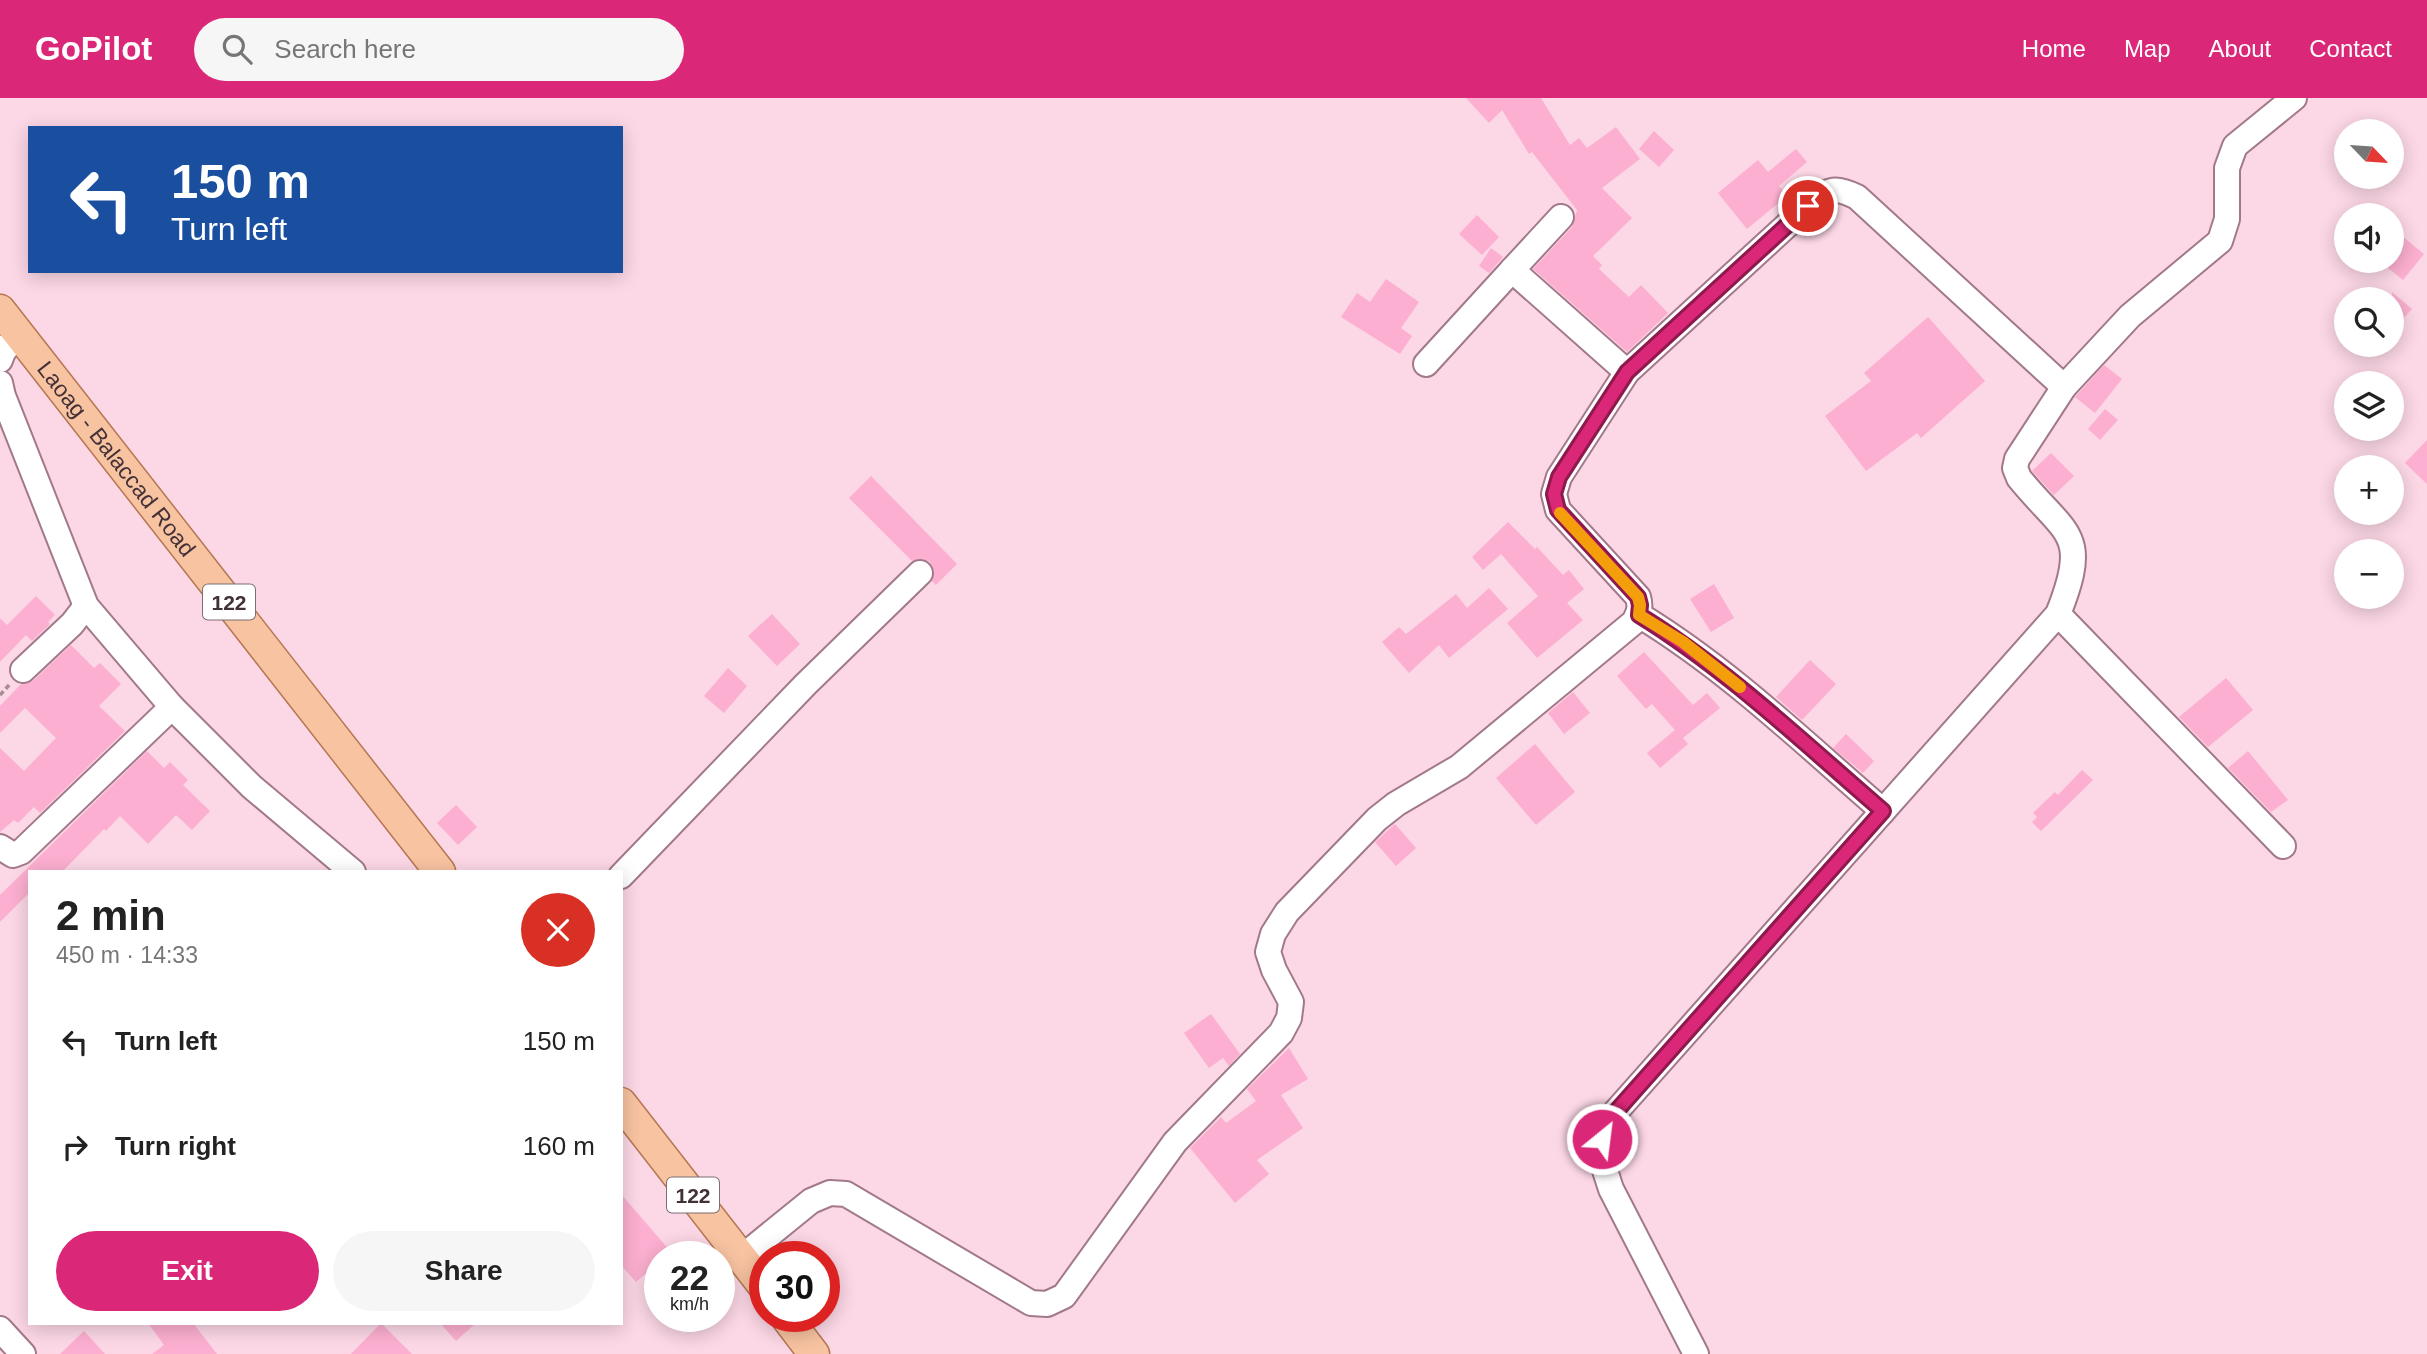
<!DOCTYPE html>
<html lang="en">
<head>
<meta charset="utf-8">
<style>
  :root { --surface:#fff; --page:#f6f6f6; --text:#222; --muted:#767676; --accent:#db2777 }
  body { margin:0; font-family:Arial,sans-serif; background:var(--page); color:var(--text); height:100vh; display:flex; flex-direction:column; font-size:26px; white-space:nowrap }
  * { box-sizing:border-box; margin:0 }
  p { font-size:23px; color:var(--muted) }
  .icon { flex:none; width:38px; height:38px; fill:none; stroke:currentColor; stroke-width:2; stroke-linecap:round; stroke-linejoin:round }
  .map { position:relative; flex:1; overflow:hidden }
  .sheet { position:absolute; left:28px; top:772px; width:595px; height:455px; display:flex; flex-direction:column; background:var(--surface); border-radius:0px; box-shadow:0 4px 18px #0003 }
  .sheet>* { flex:none }
  .hud { position:absolute; left:28px; top:28px; width:595px; height:147px; border-radius:0px; box-shadow:0 4px 18px #0003; background:#1a4fa0; color:#fff; overflow:hidden }
  .needle { width:46px; rotate:115deg }
  .buttons { position:absolute; left:2334px; top:21px; display:grid; gap:14px }
  .buttons a { display:grid; place-items:center; width:70px; height:70px; border-radius:50%; background:var(--surface); box-shadow:0 4px 18px #0003; font-size:35px }
  .speed { position:absolute; left:644px; top:1143px; display:flex; gap:14px; font-size:35px; font-weight:700; text-align:center }
  .speed>* { display:grid; place-content:center; width:91px; height:91px; border-radius:50%; background:var(--surface); box-shadow:0 4px 18px #0003; line-height:1 }
  .speed small { font-size:18px; font-weight:400 }
  .speed .limit { border:10px solid #d22; background:#fff; color:#111 }
  .pin { position:absolute; display:grid; place-items:center; width:60px; height:60px; color:#fff; margin:-30px; border:4px solid #fff; border-radius:50%; box-shadow:0 2px 7px #0007 }
  .me { position:absolute; width:77px; margin:-38px; rotate:29deg; stroke-linejoin:round; filter:drop-shadow(0 0 5px #0008) }
  .turn { display:flex; align-items:center; gap:24px; height:147px; padding:0 28px; font-size:32px }
  .turn .icon { width:91px; height:91px; stroke-width:2.5 }
  .turn b { display:block; font-size:49px; line-height:60px }
  .round { display:grid; place-items:center; flex:none; width:74px; height:74px; border-radius:37px; background:var(--page) }
  .summary { display:flex; align-items:center; justify-content:space-between; height:119px; padding:0 28px }
  h1 { font-size:42px; font-weight:700; line-height:52px }
  .action { display:flex; gap:14px; margin-top:auto; padding:14px 28px }
  .action a { flex:1; height:80px; border-radius:42px; background:var(--accent); color:#fff; font-size:28px; font-weight:700; line-height:80px; text-align:center }
  .action a+a { background:var(--page); color:var(--text) }
  ul { padding:0; list-style:none }
  li { display:flex; align-items:center; gap:21px; height:105px; padding:0 28px }
  li div { flex:1 }
  li b { display:block; font-size:26px }
  li em { font-style:normal }
  header { display:flex; align-items:center; gap:42px; box-sizing:border-box; height:98px; padding:0 35px; background:var(--accent); color:#fff }
  header strong { font-size:33px }
  nav { display:flex; gap:38px; margin-inline-start:auto; font-size:24px }
  .search { width:490px; height:63px; background:var(--page); display:flex; align-items:center; gap:18px; box-sizing:border-box; padding:0 24px; border-radius:38px; color:var(--muted); font-size:26px }
  .map>svg:first-child { display:block }
  .building { fill:#fcafd0 }
  .lines { fill:none; stroke-linecap:round; stroke-linejoin:round }
  .minor-casing { stroke:#a2798a; stroke-width:28 }
  .major-casing { stroke:#b57653; stroke-width:33 }
  .path { stroke:#a78b96; stroke-width:3.5; stroke-dasharray:5 3.5; stroke-linecap:butt }
  .minor { stroke:#fff; stroke-width:24 }
  .major { stroke:#f8c3a1; stroke-width:30 }
  .route-casing { stroke:#8e194d; stroke-width:18 }
  .route { stroke:#db2777; stroke-width:12 }
  .slow { stroke:#f59e0b; stroke-width:12 }
  .labels { text-anchor:middle; dominant-baseline:central; stroke-width:7; stroke-linejoin:round; paint-order:stroke }
  .shield { fill:#fff; stroke:#7b6f74; stroke-width:2 }
  .shield-label { font-size:21px; font-weight:bold; fill:#433138 }
  .street-label { font-size:23px; fill:#433138; stroke:#fff }
</style>
</head>
<body>
<header>
<strong>GoPilot</strong>
<div class="search"><svg class="icon" aria-label="search" viewBox="0 0 24 24"><circle cx="10" cy="10" r="6"/><path d="M15 15l6 6"/></svg>Search here</div>
<nav><a>Home</a><a>Map</a><a>About</a><a>Contact</a></nav>
</header>
<div class="map">
<svg width="2427" height="1256" viewBox="0 0 2427 1256">
  <rect width="100%" height="100%" fill="#fcd7e6"/>
  <g class="building">
    <polygon points="1466,0 1541,0 1570,47 1579,40 1587,50 1616,29 1640,61 1602,90 1632,120 1593,158 1602,167 1599,171 1629,199 1641,187 1668,215 1627,254 1533,171 1572,129 1577,112 1532,54 1529,56 1502,12 1489,25"/>
    <polygon points="1654,33 1674,52 1659,69 1639,51"/>
    <polygon points="1796,51 1807,64 1779,88 1787,98 1747,131 1718,95 1758,62 1768,74"/>
    <polygon points="1477,117 1499,139 1482,157 1459,136"/>
    <polygon points="2392,130 2424,156 2403,182 2379,163 2392,163"/>
    <polygon points="1491,150 1503,159 1489,175 1479,168"/>
    <polygon points="1386,181 1419,204 1401,230 1412,238 1400,256 1341,219 1357,195 1370,204"/>
    <polygon points="2392,194 2412,211 2392,233"/>
    <polygon points="1928,219 1985,283 1921,340 1917,335 1866,373 1825,318 1871,283 1864,275"/>
    <polygon points="2104,267 2122,281 2095,315 2075,299"/>
    <polygon points="2105,311 2118,322 2100,342 2088,331"/>
    <polygon points="2427,342 2427,386 2405,365"/>
    <polygon points="2051,355 2074,378 2054,397 2032,373"/>
    <polygon points="871,378 957,466 936,487 932,483 934,472 930,464 923,461 912,463 849,400"/>
    <polygon points="1508,424 1535,451 1537,449 1563,477 1569,472 1584,491 1567,505 1583,522 1537,560 1507,525 1538,498 1501,456 1483,472 1472,459"/>
    <polygon points="1714,486 1734,520 1711,534 1690,501"/>
    <polygon points="1489,490 1508,511 1449,560 1439,547 1409,575 1382,544 1399,529 1406,536 1456,496 1467,510"/>
    <polygon points="36,498 55,517 48,524 50,526 32,543 26,537 0,564 0,520 7,527"/>
    <polygon points="772,516 800,546 777,568 748,538"/>
    <polygon points="71,547 94,570 100,565 121,586 99,608 125,633 40,715 34,709 18,725 14,722 0,734 0,650 24,673 56,640 25,610 0,635 0,608 21,586 33,583"/>
    <polygon points="1644,554 1693,607 1707,595 1720,610 1683,640 1688,646 1660,670 1647,655 1675,632 1652,606 1646,611 1617,578"/>
    <polygon points="1810,562 1836,586 1802,622 1776,599"/>
    <polygon points="728,570 747,588 724,615 704,598"/>
    <polygon points="2226,580 2253,612 2208,649 2179,619"/>
    <polygon points="1573,594 1590,615 1564,636 1548,615"/>
    <polygon points="1846,636 1874,663 1863,675 1833,650"/>
    <polygon points="1535,646 1575,694 1536,727 1496,680"/>
    <polygon points="147,653 164,670 170,664 188,682 183,687 210,713 192,732 176,717 148,746 120,718 106,733 104,731 62,774 30,774 30,794 0,824 0,797"/>
    <polygon points="2248,653 2288,702 2271,714 2228,670"/>
    <polygon points="2082,672 2093,682 2041,733 2032,724 2037,719 2033,715 2055,694 2058,697"/>
    <polygon points="456,707 477,729 458,747 437,725"/>
    <polygon points="1395,726 1416,750 1396,768 1375,744"/>
    <polygon points="1211,916 1240,956 1229,968 1223,960 1209,970 1184,935"/>
    <polygon points="1289,950 1308,981 1281,997 1303,1030 1257,1062 1269,1076 1235,1105 1190,1050 1221,1019 1226,1025 1256,1003 1247,991"/>
    <polygon points="621,1096 671,1154 665,1158 660,1158 660,1163 636,1184 621,1167"/>
    <polygon points="148,1225 193,1225 217,1256 152,1256 164,1247"/>
    <polygon points="381,1225 412,1256 351,1256"/>
    <polygon points="440,1225 476,1225 456,1243"/>
    <polygon points="84,1233 105,1256 60,1256"/>
  </g>
  <g class="lines">
    <defs>
      <g id="minor">
        <polyline points="1561,119 1512,172 1627,274"/>
        <polyline points="0,262 3,254 18,235"/>
        <polyline points="1426,266 1512,172"/>
        <polyline points="0,285 3,298 86,508 172,609 21,754 13,757 0,749"/>
        <polyline points="2058,516 2283,748"/>
        <path d="M1639 517C1729 572 1803 644 1883 713"/>
        <polyline points="23,572 72,526 86,508"/>
        <polyline points="172,609 252,689 353,774"/>
        <polyline points="621,778 806,586 920,475"/>
        <path d="M742 1159 811 1103 830 1095 846 1096 1031 1205 1047 1206 1064 1198 1175 1044 1281 935 1289 920 1291 904 1274 872 1268 854 1273 836 1287 814 1377 721 1396 706 1459 669 1634 524C1639 515 1641 509 1638 499L1558 412 1554 396 1559 379 1627 274 1808 108C1830 92 1832 87 1857 99L2064 289"/>
        <polyline points="0,1231 23,1256"/>
        <path d="M1696 1256 1611 1091 1601 1060 1602 1041 1612 1018 2058 516C2091 434 2066 438 2019 380L2015 370 2017 361 2064 289 2130 218 2220 143 2227 121V70L2235 48 2294 0"/>
      </g>
      <g id="major">
        <path id="s1" d="M0 212 440 774"/>
        <polyline points="621,1005 765,1190"/>
        <polyline points="785,1218 814,1256"/>
      </g>
    </defs>
    <use href="#minor" class="minor-casing"/>
    <use href="#major" class="major-casing"/>
    <polyline class="path" points="0,597 10,586"/>
    <use href="#minor" class="minor"/>
    <use href="#major" class="major"/>
  </g>
  <g class="lines">
    <defs>
      <path id="route" d="M1602 1041 1612 1018 1883 713C1804 645 1728 572 1639 517L1640 507 1638 499 1558 412 1554 396 1559 379 1627 274 1808 108"/>
    </defs>
    <use href="#route" class="route-casing"/>
    <use href="#route" class="route"/>
    <polyline class="slow" points="1560,415 1638,499 1640,507 1639,517 1683,544 1740,589"/>
  </g>
  <g class="labels">
    <g class="shield">
      <rect x="203" y="486.5" width="52" height="35" rx="5"/>
      <rect x="667" y="1079.5" width="52" height="35" rx="5"/>
    </g>
    <g class="shield-label">
      <text x="229" y="504">122</text>
      <text x="693" y="1097">122</text>
    </g>
    <g class="street-label">
      <text stroke="none"><textPath href="#s1" startOffset="189">Laoag - Balaccad Road</textPath></text>
    </g>
  </g>
</svg>
<div class="buttons">
<a><svg class="needle" viewBox="-14 -14 28 28"><path d="M0-13l5 13h-10z" fill="#e53935"/><path d="M0 13l5-13h-10z" fill="#767676"/></svg></a>
<a><svg class="icon" aria-label="sound" viewBox="0 0 24 24"><path d="M4 9h4l5-4v14l-5-4H4zM17 9q2 3 0 6"/></svg></a>
<a><svg class="icon" aria-label="search" viewBox="0 0 24 24"><circle cx="10" cy="10" r="6"/><path d="M15 15l6 6"/></svg></a>
<a><svg class="icon" aria-label="layers" viewBox="0 0 24 24"><path d="M12 4l9 5-9 5-9-5zM3 14l9 5 9-5"/></svg></a>
<a>+</a>
<a>−</a>
</div>
<div class="speed"><div>22<small>km/h</small></div><div class="limit">30</div></div>
<div class="pin" style="left:1808px;top:108px;background:#d93025"><svg class="icon" aria-label="arrive" viewBox="0 0 24 24"><path d="M6 21V4h12l-3 4 3 4H6"/></svg></div>
<svg class="me" style="left:1602px;top:1041px" viewBox="-20 -20 40 40"><circle r="17" fill="#db2777" stroke="#fff" stroke-width="3"/><path d="M0-11L8 9 0 5-8 9z" fill="#fff"/></svg>
<div class="hud">
<div class="turn"><svg class="icon" aria-label="left" viewBox="0 0 24 24"><path d="M17 20v-9H6M10 6l-5 5 5 5"/></svg><div><b>150 m</b>Turn left</div></div>
</div>
<section class="sheet">
<div class="summary"><div><h1>2 min</h1><p>450 m · 14:33</p></div><a class="round" style="background:#d93025;color:#fff"><svg class="icon" aria-label="close" viewBox="0 0 24 24"><path d="M6 6l12 12M18 6L6 18"/></svg></a></div>
<ul>
<li><svg class="icon" aria-label="left" viewBox="0 0 24 24"><path d="M17 20v-9H6M10 6l-5 5 5 5"/></svg><div><b>Turn left</b></div><em>150 m</em></li>
<li><svg class="icon" aria-label="right" viewBox="0 0 24 24"><path d="M7 20v-9h11M14 6l5 5-5 5"/></svg><div><b>Turn right</b></div><em>160 m</em></li>
</ul>
<div class="action"><a>Exit</a><a>Share</a></div>
</section>
</div>
</body>
</html>
